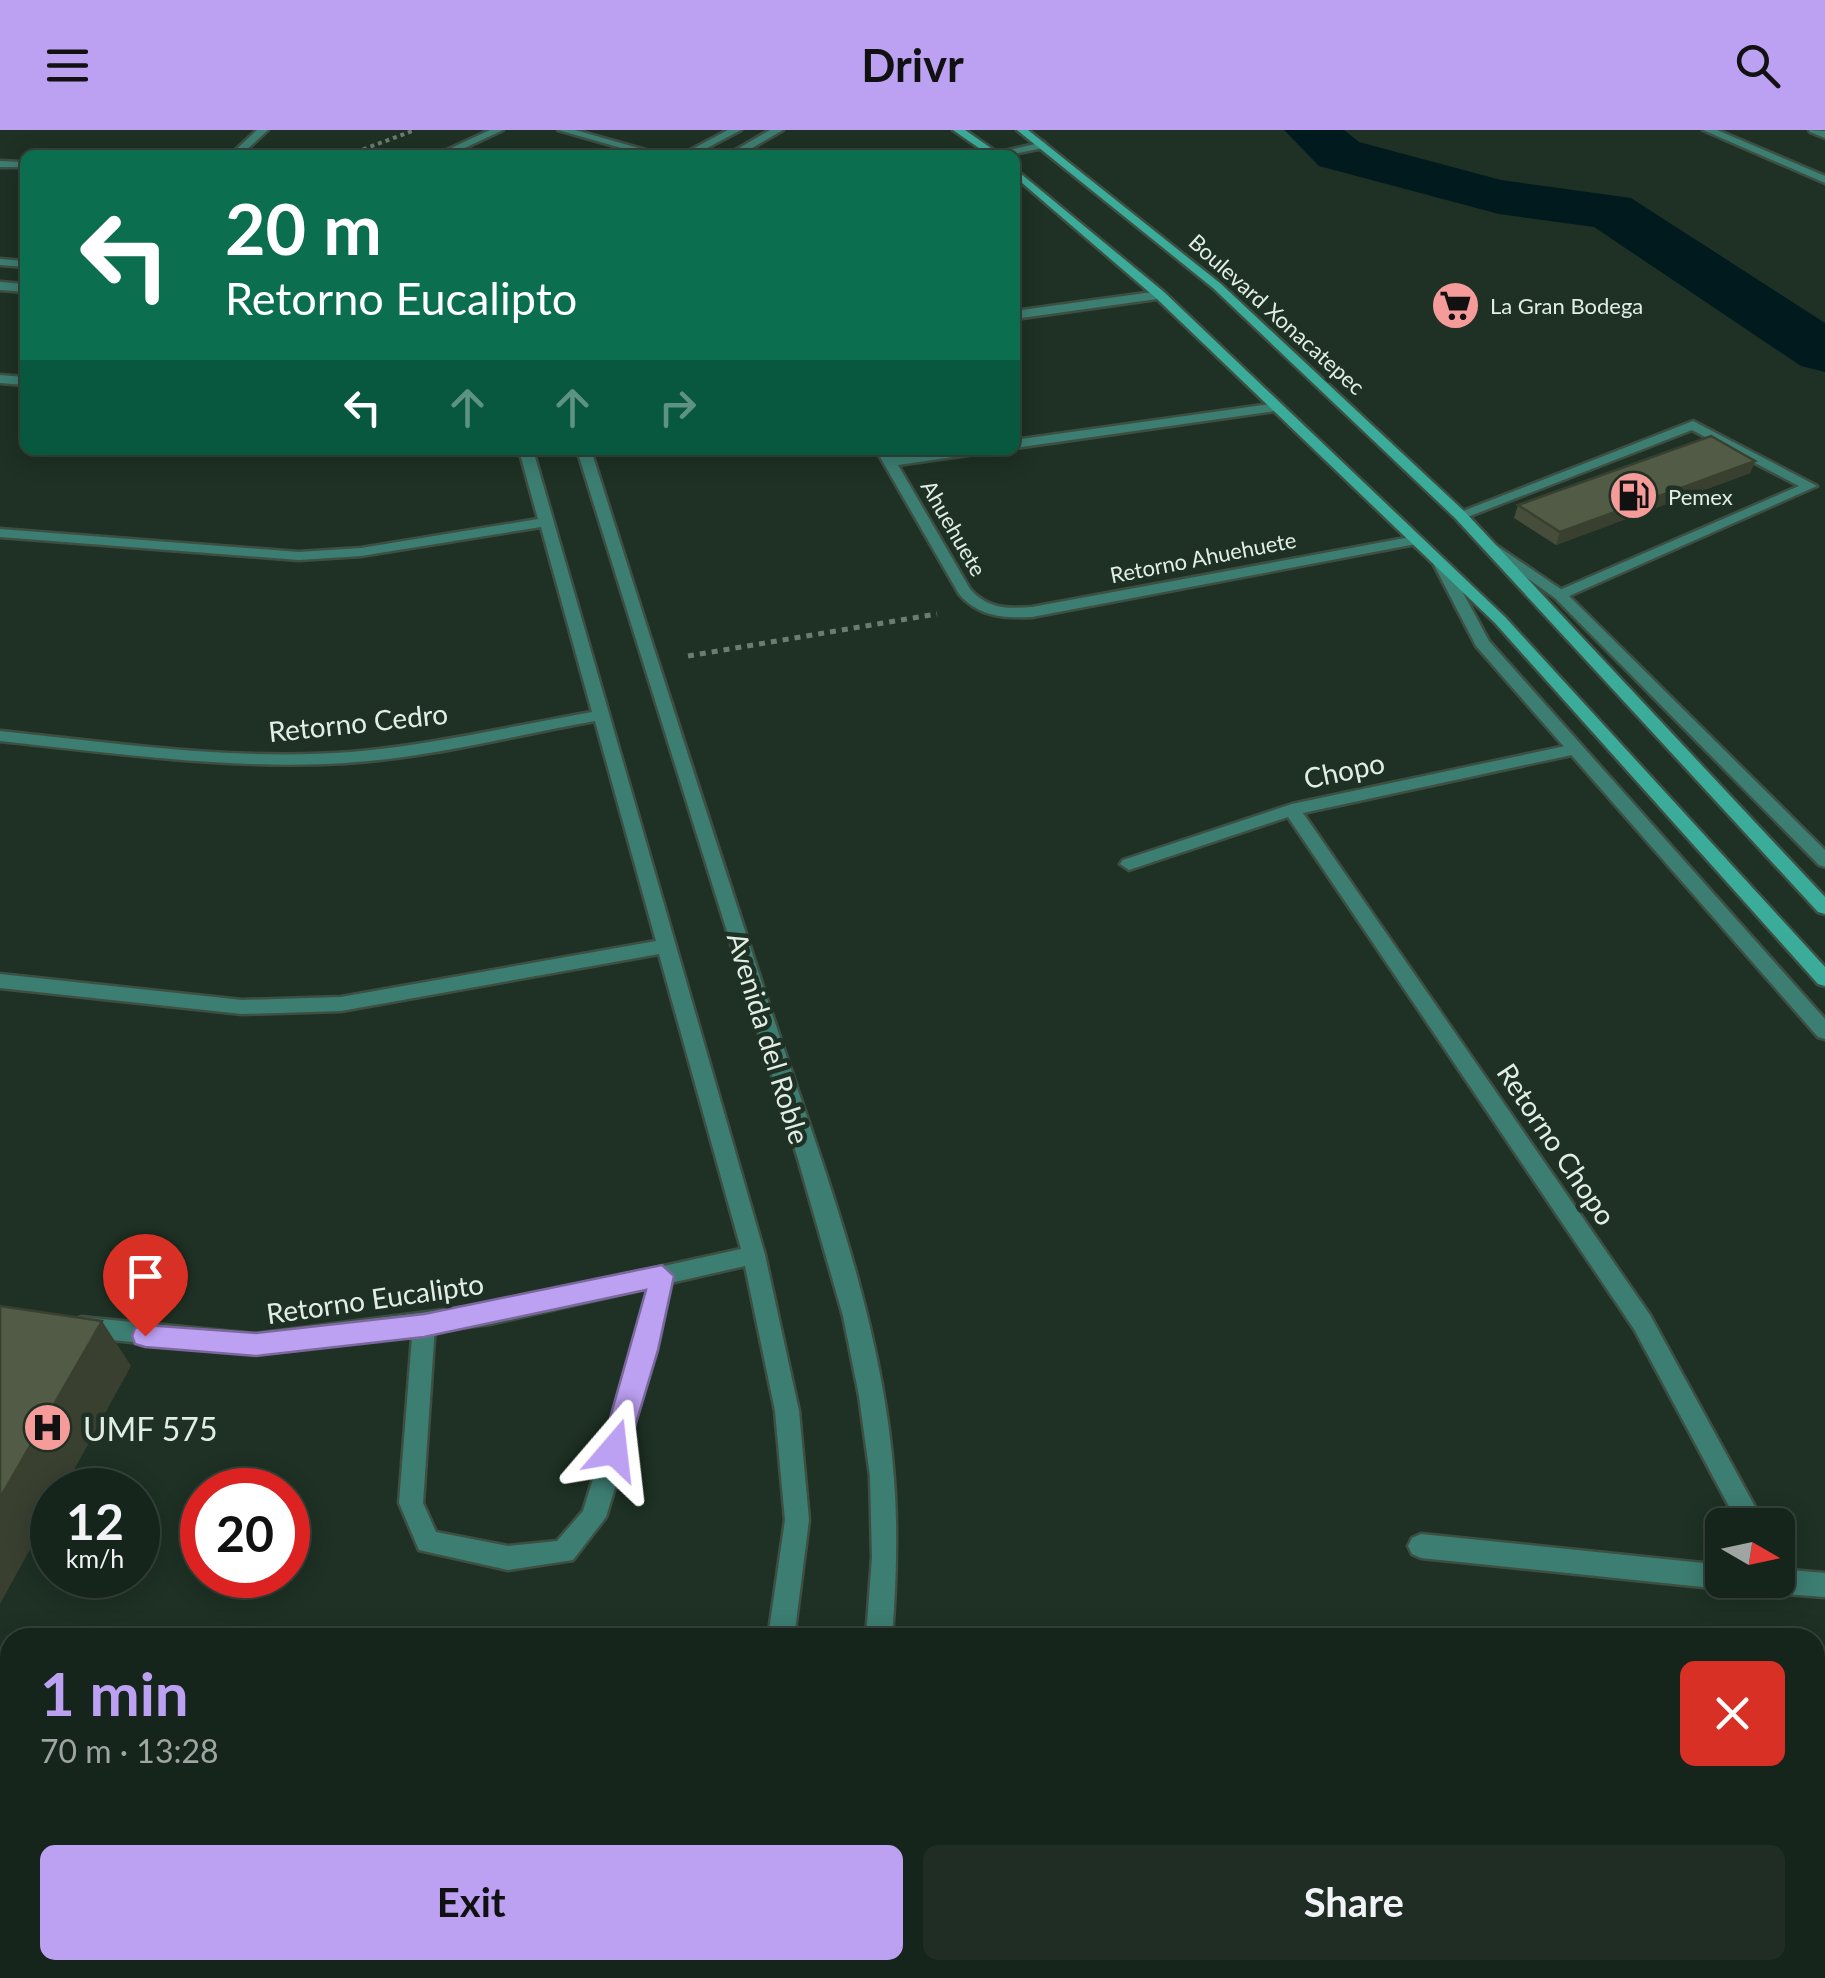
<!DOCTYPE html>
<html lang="en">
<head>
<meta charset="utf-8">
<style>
  :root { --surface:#16251b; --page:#1f2d24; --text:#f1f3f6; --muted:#9ea5a3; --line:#35423a; --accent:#bca0f2 }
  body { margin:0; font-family:Lato,sans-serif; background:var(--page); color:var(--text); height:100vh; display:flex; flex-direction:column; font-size:38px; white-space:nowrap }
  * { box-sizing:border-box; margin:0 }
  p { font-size:32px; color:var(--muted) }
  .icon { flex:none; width:55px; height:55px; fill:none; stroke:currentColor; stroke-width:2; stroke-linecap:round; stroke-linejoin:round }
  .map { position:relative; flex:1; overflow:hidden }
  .sheet { position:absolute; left:0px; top:1498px; width:1825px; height:352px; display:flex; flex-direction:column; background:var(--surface); border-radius:30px 30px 0 0; box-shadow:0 5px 25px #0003,0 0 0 2px var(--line) }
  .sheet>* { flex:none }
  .hud { position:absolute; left:20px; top:20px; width:1000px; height:305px; border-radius:15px; box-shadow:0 5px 25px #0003,0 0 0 2px var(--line); background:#0b6e4f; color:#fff; overflow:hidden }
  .needle { width:65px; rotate:99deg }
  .tools { position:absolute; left:1705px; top:1378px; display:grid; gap:20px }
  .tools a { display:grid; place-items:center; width:90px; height:90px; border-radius:15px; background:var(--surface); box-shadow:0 5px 25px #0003,0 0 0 2px var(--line); font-size:50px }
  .speed { position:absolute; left:30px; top:1338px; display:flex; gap:20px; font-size:50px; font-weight:700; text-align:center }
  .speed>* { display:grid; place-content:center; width:130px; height:130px; border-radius:50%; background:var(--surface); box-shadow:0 5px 25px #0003,0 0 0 2px var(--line); line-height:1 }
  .speed small { font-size:25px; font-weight:400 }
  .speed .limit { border:15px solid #d22; background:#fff; color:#111 }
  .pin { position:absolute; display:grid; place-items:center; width:85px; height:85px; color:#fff; margin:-102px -42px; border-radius:50% 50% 50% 0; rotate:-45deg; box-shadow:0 0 10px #0007 }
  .pin .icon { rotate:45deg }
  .me { position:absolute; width:110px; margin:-55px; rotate:17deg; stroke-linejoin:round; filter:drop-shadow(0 0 8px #0008) }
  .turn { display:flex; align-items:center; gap:35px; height:210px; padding:0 40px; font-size:45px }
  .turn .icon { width:130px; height:130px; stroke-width:2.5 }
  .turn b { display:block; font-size:70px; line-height:85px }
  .lanes { display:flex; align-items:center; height:95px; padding:0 40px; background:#0003; justify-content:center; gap:50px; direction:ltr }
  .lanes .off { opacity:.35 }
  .round { display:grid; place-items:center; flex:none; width:105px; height:105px; border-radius:15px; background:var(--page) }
  .summary { display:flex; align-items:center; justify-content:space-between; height:170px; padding:0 40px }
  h1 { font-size:60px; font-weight:700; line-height:75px; color:var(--accent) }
  .action { display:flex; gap:20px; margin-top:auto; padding:20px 40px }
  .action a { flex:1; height:115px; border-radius:15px; background:var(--accent); color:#111; font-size:40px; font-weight:700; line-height:115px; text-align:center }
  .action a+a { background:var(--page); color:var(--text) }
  header { display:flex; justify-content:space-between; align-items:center; height:130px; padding:0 40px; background:var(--accent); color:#111; font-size:45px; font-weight:700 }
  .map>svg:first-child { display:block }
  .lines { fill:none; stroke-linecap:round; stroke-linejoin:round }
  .river { fill:#001a1e; fill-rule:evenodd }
  .service-casing { stroke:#3d4f43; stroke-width:5 }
  .pedestrian-casing { stroke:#3d4f43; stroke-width:5 }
  .minor-casing { stroke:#3d4f43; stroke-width:5 }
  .tertiary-casing { stroke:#3d4f43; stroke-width:5 }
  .secondary-casing { stroke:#3d4f43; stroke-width:5 }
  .path-far1 { stroke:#6c7c71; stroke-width:4; stroke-dasharray:4 4; stroke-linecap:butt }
  .path { stroke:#6c7c71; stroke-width:5; stroke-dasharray:6 6; stroke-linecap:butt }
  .service { fill:#3d7e72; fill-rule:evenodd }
  .pedestrian { fill:#3d7e72; fill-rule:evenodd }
  .minor { fill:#3d7e72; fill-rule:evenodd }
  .tertiary { fill:#3d7e72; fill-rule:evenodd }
  .secondary { fill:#3bac99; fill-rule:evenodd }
  .wall { fill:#464e3b }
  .shaded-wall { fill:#394030 }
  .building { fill:#515b45; stroke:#394030; stroke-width:2.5 }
  .route { fill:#bca0f2; stroke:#7a689d; stroke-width:2.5 }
  .labels { text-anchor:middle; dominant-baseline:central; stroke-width:9; stroke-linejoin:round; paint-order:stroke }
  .far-poi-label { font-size:22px; fill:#e2eee5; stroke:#1e3124; text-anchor:start }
  .far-street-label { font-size:22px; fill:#e2eee5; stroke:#1e3124 }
  .street-label { font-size:28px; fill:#e2eee5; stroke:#1e3124 }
  .near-poi-label { font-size:32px; fill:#e2eee5; stroke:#1e3124; text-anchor:start }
</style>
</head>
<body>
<header><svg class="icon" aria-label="menu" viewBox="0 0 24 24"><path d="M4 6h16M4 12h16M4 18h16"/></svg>Drivr<svg class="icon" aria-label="search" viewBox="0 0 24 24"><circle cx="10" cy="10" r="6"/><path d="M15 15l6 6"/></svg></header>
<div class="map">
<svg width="1825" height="1848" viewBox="0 0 1825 1848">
  <rect width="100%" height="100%" fill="#1e3124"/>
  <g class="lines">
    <polygon class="river" points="1284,0 1344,0 1359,12 1501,50 1631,68 1825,193 1825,242 1801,236 1594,97 1499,84 1319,36"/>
    <defs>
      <g id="service">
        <polygon points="1703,0 1717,0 1825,46 1825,53"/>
        <polygon points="1693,291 1817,356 1560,470 1552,465 1555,462 1799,356 1692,300 1465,388 1453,385"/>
        <polygon points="662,1137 670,1139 673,1146 657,1220 606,1387 573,1430 508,1440 419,1420 399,1373 413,1195 416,1188 424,1185 432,1188 435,1195 423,1373 436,1402 508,1416 557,1411 583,1381 633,1220 651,1146 654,1139"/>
      </g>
      <polygon id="pedestrian" points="257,0 268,0 241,25 230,25"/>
      <g id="minor">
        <polygon points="490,0 503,0 450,25 436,25"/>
        <polygon points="558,0 575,0 663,25 646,25"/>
        <polygon points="728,0 741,0 694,25 681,25"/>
        <polygon points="770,0 783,0 740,25 727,25"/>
        <polygon points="1809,0 1825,1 1825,8 1810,2"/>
        <polygon points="1044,12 1048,17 1008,25 987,25"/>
        <polygon points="0,31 21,32 25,37 0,37"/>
        <polygon points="0,129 25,131 25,137 0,135"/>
        <polygon points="0,152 25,154 25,162 0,160"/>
        <polygon points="1160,161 1166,165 1164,168 1015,189 1015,181"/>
        <polygon points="0,245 25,247 25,255 0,253"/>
        <polygon points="1277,273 1284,277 1282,280 1015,318 1015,310"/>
        <path d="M519 320H533L765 1125 799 1281 809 1390 794 1508H768L785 1390 775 1281 745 1136 490 1194 255 1224 81 1207 73 1204 70 1197 73 1190 81 1187 255 1204 490 1174 741 1119 659 824 341 881 242 884 0 858V844L242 870 341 867 656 811 595 591C512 606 429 628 345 633 229 640 114 623 0 611V601C116 613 234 631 351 622 432 615 512 596 592 582L541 397 361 426 299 430 0 407V399L299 422 361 418 538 389Z"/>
        <path d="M577 320H591C647 498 704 676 762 853 814 1014 882 1179 894 1349 898 1402 896 1454 892 1508H866L872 1427 870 1346 859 1266 843 1186 798 1029Z"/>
        <path d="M876 320H890L894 327 946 320H982L975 324 898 335 970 459C988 479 1007 479 1032 477L1416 406 1423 410 1416 414 1032 487C1003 488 979 487 959 464Z"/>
        <polygon points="1575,614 1583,619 1581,623 1303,683 1650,1185 1765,1395 1739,1395 1634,1199 1288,687 1129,740 1120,734 1123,730 1292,674"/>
        <polygon points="1421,1404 1722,1435 1722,1450 1733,1450 1731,1456 1722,1459 1421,1428 1412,1424 1408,1416 1412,1408"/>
        <polygon points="1778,1439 1825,1443 1825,1467 1757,1462 1748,1459 1744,1450 1778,1450"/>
        <polygon points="688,1840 718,1840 717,1848 687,1848"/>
        <polygon points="817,1840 847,1840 846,1848 816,1848"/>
      </g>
      <g id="tertiary">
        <polygon points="1490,411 1565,462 1825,720 1825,737 1819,735 1555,468 1485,418 1485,412"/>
        <polygon points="1441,431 1448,435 1489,511 1825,889 1825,909 1818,907 1476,516 1434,435"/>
        <polygon points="0,1737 10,1739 10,1767 0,1765"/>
        <polygon points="420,1840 487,1840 490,1848 423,1848"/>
      </g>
      <g id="secondary">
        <polygon points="953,0 965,0 1001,25 989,25"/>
        <polygon points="1017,0 1028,0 1221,154 1465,382 1825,767 1825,784 1818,782 1455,388 1213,158"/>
        <polygon points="1015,39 1164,162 1505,487 1825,837 1825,856 1818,854 1495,493 1156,168 1015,47"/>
      </g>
    </defs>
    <use href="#service" class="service-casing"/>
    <use href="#pedestrian" class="pedestrian-casing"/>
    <use href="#minor" class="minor-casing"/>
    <use href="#tertiary" class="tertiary-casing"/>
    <use href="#secondary" class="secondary-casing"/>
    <polyline class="path-far1" points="348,25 415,0"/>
    <polyline class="path" points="688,526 937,484"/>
    <use href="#service" class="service"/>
    <use href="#pedestrian" class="pedestrian"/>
    <use href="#minor" class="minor"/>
    <use href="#tertiary" class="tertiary"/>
    <use href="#secondary" class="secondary"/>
  </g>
  <polygon class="wall" points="1755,331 1750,343 1556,415 1514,388 1518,375"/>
  <g class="shaded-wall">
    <polygon points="1755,331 1750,343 1556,415 1560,402"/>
    <polygon points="102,1191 131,1236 63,1360 52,1360 52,1379 0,1474 0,1368"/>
  </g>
  <g class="building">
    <polygon points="1711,306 1755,331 1560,402 1518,375"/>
    <polygon points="0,1176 102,1191 0,1368"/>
  </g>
  <polygon class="route" points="662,1135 674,1146 658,1220 628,1320 624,1329 614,1333 605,1329 601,1320 646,1160 424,1207 256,1226 145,1217 135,1214 132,1206 135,1198 145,1195 256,1203 424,1184"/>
  <defs>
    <symbol id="supermarket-disc" viewBox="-11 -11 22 22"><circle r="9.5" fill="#f59b99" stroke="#1e3124"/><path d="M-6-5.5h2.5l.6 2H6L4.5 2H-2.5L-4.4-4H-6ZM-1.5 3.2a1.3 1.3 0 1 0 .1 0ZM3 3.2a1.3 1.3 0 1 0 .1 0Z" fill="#111"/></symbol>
    <symbol id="fuel-disc" viewBox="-11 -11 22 22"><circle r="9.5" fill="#f59b99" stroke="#1e3124"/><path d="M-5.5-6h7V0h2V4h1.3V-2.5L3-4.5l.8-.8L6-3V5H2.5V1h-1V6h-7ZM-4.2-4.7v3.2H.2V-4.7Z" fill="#111"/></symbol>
    <symbol id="hospital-disc" viewBox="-11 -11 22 22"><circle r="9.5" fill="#f59b99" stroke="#1e3124"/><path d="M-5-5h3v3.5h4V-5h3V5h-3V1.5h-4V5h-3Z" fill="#111"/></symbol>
  </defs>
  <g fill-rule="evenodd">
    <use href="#supermarket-disc" x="1428" y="148" width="55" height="55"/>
    <use href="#fuel-disc" x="1606" y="338" width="55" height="55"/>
    <use href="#hospital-disc" x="20" y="1270" width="55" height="55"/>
  </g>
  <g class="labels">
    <g class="far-poi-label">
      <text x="1490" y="175">La Gran Bodega</text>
      <text x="1668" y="366">Pemex</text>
    </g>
    <g class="far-street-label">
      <text transform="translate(1277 184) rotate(42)">Boulevard Xonacatepec</text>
      <text transform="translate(954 398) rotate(60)">Ahuehuete</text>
      <text transform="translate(1203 427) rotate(-11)">Retorno Ahuehuete</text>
    </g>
    <g class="street-label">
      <text transform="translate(358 592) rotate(-6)">Retorno Cedro</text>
      <text transform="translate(1344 640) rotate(-12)">Chopo</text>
      <text transform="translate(769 908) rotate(73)">Avenida del Roble</text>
      <text transform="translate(1557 1014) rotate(56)">Retorno Chopo</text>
      <text transform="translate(375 1168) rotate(-8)">Retorno Eucalipto</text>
    </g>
    <g class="near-poi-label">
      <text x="83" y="1298">UMF 575</text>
    </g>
  </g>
</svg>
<div class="tools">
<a><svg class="needle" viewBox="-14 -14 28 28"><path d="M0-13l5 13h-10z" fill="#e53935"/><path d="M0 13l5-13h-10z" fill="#9ea5a3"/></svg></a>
</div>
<div class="speed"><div>12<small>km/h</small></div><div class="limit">20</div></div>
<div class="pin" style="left:145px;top:1206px;background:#d93025"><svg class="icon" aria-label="arrive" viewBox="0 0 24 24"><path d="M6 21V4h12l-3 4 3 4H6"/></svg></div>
<svg class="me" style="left:614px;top:1320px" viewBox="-20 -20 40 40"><path d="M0-17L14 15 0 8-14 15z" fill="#bca0f2" stroke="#fff" stroke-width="4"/></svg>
<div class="hud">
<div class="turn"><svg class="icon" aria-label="left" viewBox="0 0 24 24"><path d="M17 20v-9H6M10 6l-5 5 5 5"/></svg><div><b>20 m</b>Retorno Eucalipto</div></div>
<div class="lanes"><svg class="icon" aria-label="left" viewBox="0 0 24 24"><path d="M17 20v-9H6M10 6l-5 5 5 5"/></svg><svg class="icon off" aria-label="ahead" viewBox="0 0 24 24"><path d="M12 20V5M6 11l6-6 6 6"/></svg><svg class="icon off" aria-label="ahead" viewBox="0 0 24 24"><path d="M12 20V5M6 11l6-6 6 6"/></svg><svg class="icon off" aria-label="right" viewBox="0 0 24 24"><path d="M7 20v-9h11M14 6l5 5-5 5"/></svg></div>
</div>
<section class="sheet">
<div class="summary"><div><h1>1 min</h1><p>70 m · 13:28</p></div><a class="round" style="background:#d93025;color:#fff"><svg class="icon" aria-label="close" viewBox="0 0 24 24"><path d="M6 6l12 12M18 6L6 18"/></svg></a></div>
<div class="action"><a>Exit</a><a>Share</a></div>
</section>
</div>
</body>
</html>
